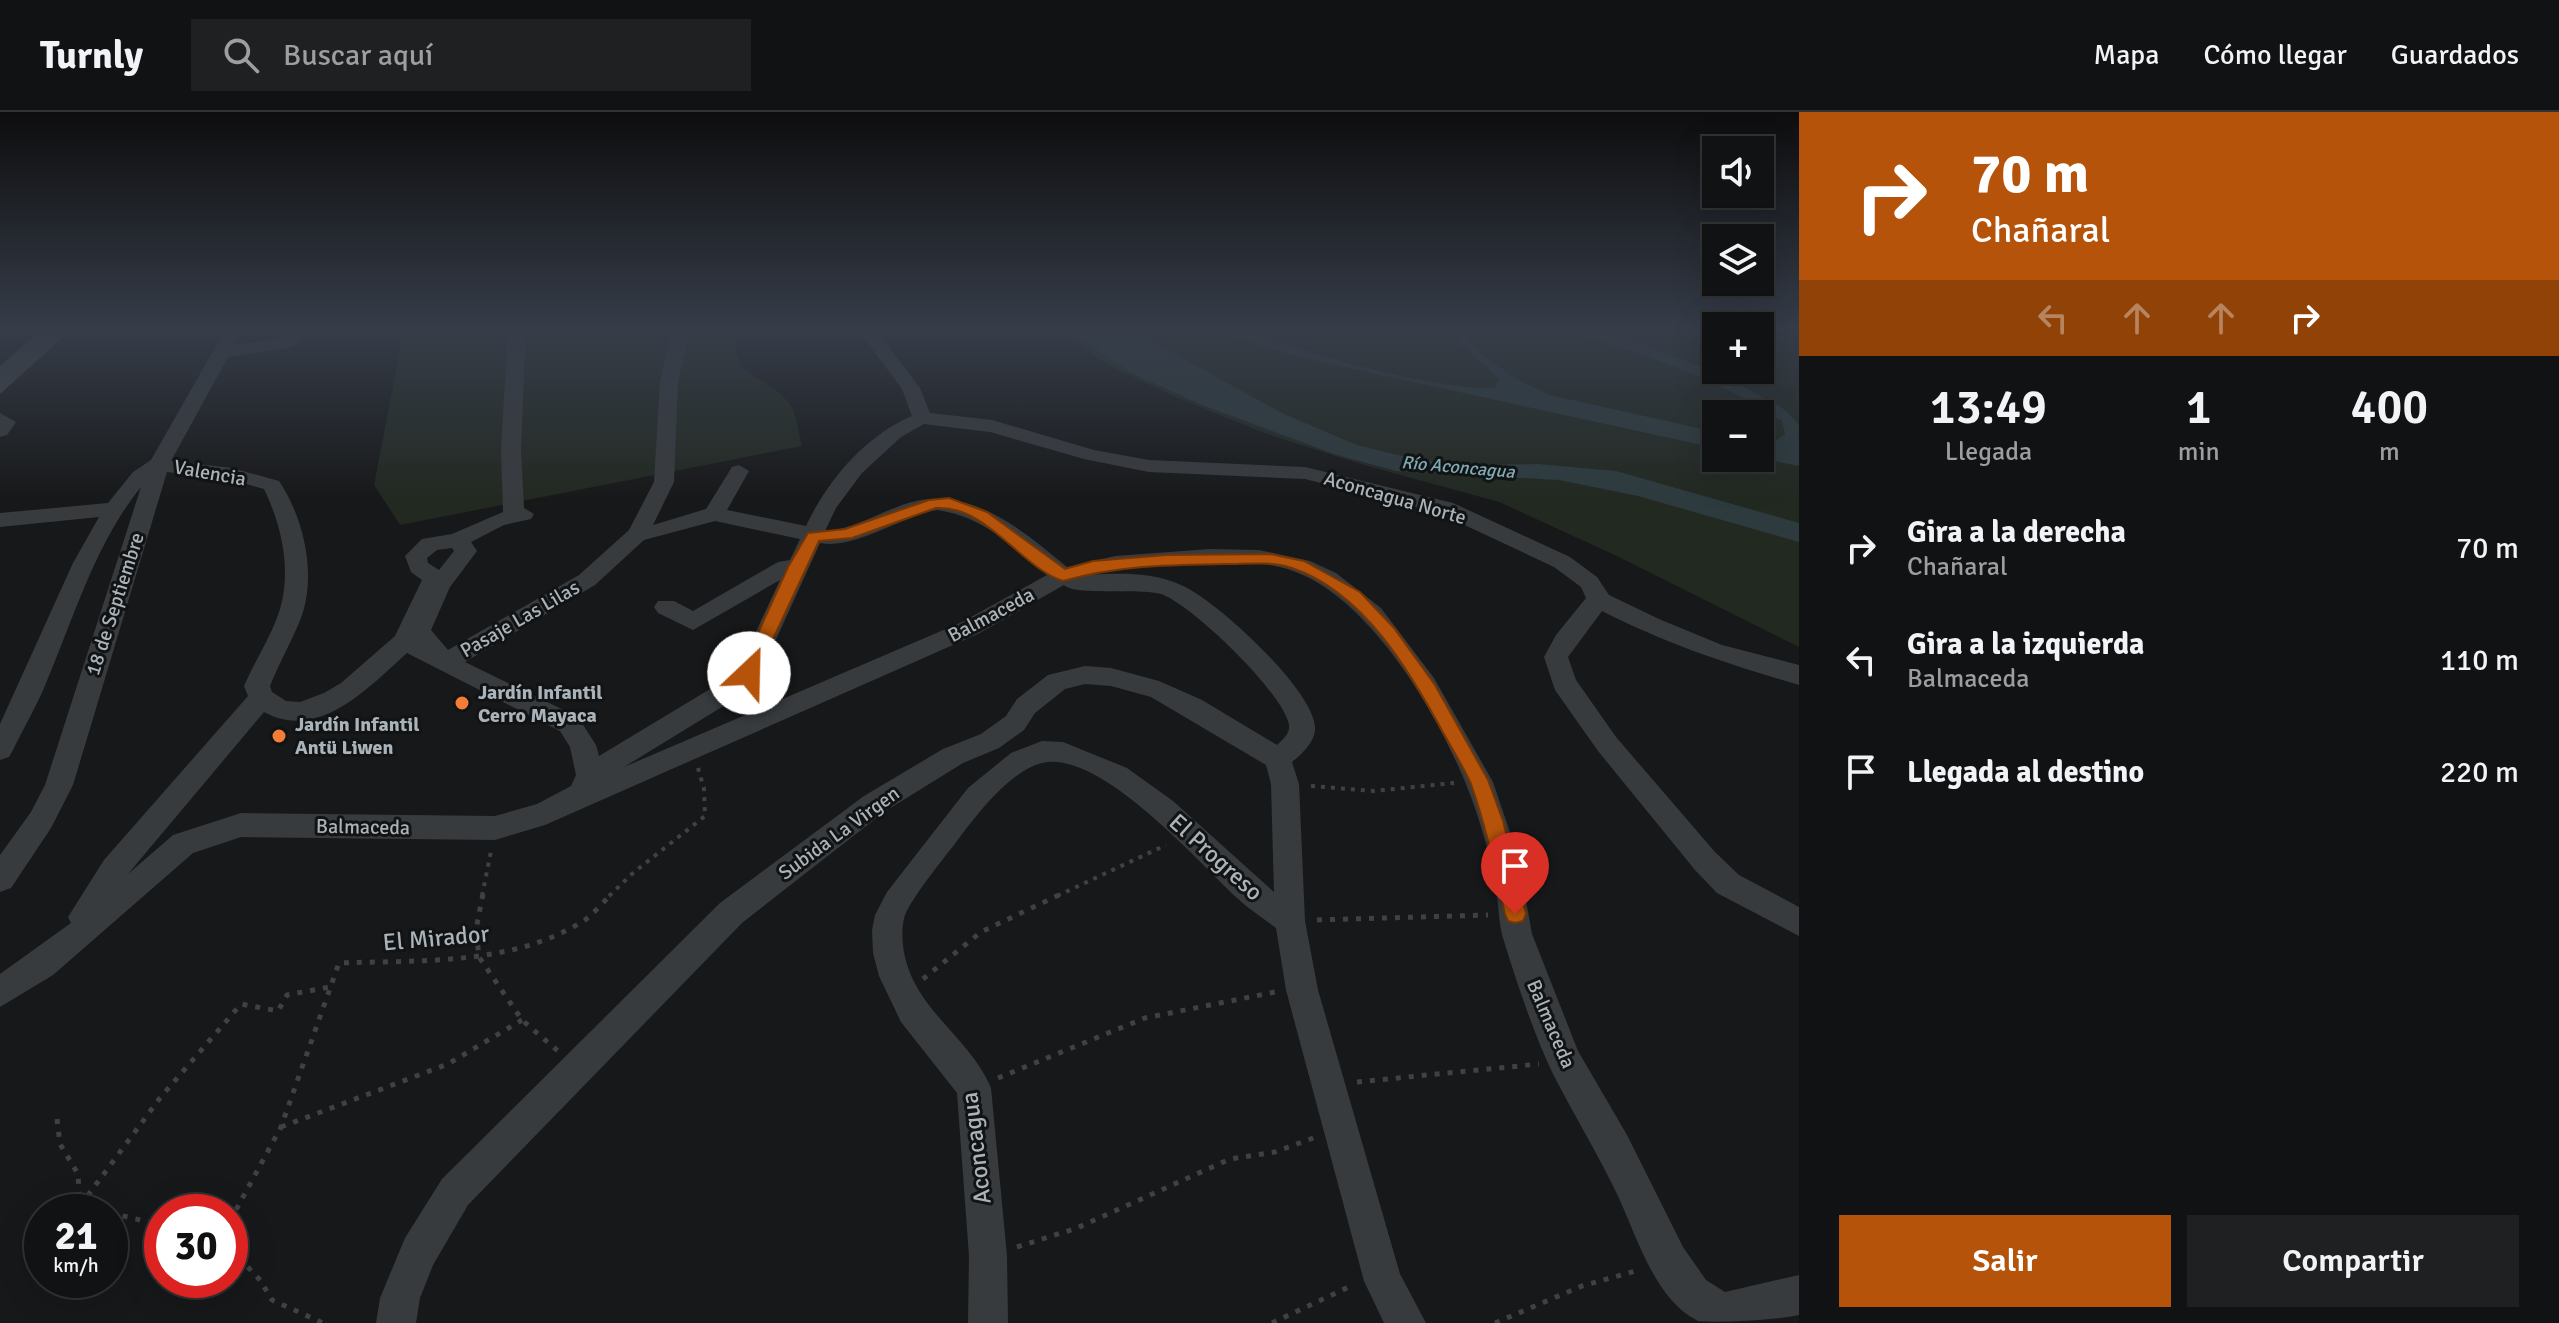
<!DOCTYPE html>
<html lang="es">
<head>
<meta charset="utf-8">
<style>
  :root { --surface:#111213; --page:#1e2021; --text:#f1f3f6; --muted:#9c9ea0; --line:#303233; --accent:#b45309 }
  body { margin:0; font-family:Signika,sans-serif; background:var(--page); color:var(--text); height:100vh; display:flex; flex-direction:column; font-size:30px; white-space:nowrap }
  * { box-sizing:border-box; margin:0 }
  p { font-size:26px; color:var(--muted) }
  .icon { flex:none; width:44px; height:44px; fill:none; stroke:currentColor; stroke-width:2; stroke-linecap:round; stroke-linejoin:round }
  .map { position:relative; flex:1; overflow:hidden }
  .panel { display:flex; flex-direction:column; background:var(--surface); width:760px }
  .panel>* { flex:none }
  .guide { background:#b45309; color:#fff; overflow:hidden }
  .controls { position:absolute; left:1702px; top:24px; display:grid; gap:16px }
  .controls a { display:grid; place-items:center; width:72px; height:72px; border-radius:0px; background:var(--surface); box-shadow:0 8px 32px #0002,0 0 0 2px var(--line); font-size:40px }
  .speed { position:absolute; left:24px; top:1082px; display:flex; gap:16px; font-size:40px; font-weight:700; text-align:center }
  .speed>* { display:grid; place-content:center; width:104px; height:104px; border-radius:50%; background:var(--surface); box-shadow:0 8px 32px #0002,0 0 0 2px var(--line); line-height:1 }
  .speed small { font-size:20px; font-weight:400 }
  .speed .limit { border:12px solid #d22; background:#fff; color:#111 }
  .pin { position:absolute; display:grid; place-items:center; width:68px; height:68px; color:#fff; margin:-82px -34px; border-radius:50% 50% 50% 0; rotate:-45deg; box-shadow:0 0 8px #0007 }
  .pin .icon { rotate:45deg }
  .me { position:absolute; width:88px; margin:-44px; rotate:24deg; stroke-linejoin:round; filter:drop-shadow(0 0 6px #0008) }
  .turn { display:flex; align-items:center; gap:28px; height:168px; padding:0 40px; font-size:36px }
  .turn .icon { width:104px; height:104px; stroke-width:2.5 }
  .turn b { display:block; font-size:56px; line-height:68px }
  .lanes { display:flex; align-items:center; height:76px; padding:0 40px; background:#0003; justify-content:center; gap:40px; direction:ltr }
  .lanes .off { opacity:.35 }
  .eta { display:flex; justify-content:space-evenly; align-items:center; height:136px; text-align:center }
  .eta b { font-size:48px; font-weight:600; line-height:56px }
  .button { display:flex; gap:16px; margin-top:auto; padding:16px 40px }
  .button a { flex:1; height:92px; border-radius:0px; background:var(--accent); color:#fff; font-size:32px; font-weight:600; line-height:92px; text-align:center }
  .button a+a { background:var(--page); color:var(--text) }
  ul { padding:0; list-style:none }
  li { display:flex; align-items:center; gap:24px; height:112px; padding:0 40px }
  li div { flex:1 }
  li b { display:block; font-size:30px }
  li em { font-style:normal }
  header { display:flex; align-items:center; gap:48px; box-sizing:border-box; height:112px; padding:0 40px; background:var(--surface); border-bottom:2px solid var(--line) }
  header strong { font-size:38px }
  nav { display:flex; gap:44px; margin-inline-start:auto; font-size:28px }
  .search { width:560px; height:72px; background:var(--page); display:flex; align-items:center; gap:20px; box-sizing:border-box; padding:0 28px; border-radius:0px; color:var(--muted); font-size:30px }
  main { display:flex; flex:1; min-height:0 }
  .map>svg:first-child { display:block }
  .green { fill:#222921; fill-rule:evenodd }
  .water { fill:#2d3b3e }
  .building { fill:#434649 }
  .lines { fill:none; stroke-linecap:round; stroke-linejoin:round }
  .path-far1 { stroke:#3e4245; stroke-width:4; stroke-dasharray:4 6; stroke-linecap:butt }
  .path { stroke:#3e4245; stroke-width:5; stroke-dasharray:5 8; stroke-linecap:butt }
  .minor { fill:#383b3e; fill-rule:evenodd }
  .route { fill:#b45309; stroke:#753606; stroke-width:2 }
  .poi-dot { fill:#f27d36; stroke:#121314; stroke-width:3 }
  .labels { text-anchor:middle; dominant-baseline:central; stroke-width:6; stroke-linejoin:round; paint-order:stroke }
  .far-water-label { font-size:18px; font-style:italic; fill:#81abb4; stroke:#121314 }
  .street-label { font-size:20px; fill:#a9b3b9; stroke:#121314 }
  .poi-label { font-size:20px; font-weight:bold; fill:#a9b3b9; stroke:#121314; text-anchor:start }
  .near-street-label { font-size:24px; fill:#a9b3b9; stroke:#121314 }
</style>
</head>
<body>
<header>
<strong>Turnly</strong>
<div class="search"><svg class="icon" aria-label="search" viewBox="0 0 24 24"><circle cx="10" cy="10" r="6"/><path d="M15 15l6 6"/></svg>Buscar aquí</div>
<nav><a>Mapa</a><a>Cómo llegar</a><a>Guardados</a></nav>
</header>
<main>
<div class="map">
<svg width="1799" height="1211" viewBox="0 0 1799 1211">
  <rect width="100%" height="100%" fill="#171819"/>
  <g class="green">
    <path d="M404 218H737C727 271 772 261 792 296 797 307 799 322 802 334L400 413 374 373Z"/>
    <path d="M1058 218H1716V258H1760V218H1799V535L1617 444 1499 390 1364 353 1267 322 1175 285 1106 252ZM1716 302H1760V346H1716Z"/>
  </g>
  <g class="water">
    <polygon points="1068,218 1130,218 1284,302 1357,333 1415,347 1467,353 1538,352 1616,359 1799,411 1799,430 1638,384 1559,368 1396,359 1334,342 1202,293 1130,260"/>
    <path d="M1214 218C1253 218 1289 234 1327 245 1370 258 1452 278 1495 276L1499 267 1447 218H1457L1486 246 1518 268 1550 283 1716 320V336L1303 246Z"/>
    <path d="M1567 218H1602L1725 264 1784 297 1799 313V354L1760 346V328H1777L1785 322 1782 309C1716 265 1642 242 1567 218Z"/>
  </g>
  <polygon class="building" points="41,218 71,218 0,282 0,254"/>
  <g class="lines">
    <g class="path-far1">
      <polyline points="1311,674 1374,679 1454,671"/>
      <polyline points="482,784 491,739"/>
      <polyline points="609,784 633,761 705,704 704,677 698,656"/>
      <polyline points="1057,784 1166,733"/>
    </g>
    <g class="path">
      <polyline points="483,782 476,817 479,845 522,908 558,939"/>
      <polyline points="1317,808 1488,803"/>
      <polyline points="923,867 981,820 1061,782"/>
      <polyline points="998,966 1145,906 1275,880"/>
      <polyline points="1357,970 1539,952"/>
      <polyline points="57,1007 60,1032 78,1062 80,1094 105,1100"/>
      <polyline points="281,1015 448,952 522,908"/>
      <polyline points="80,1094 160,986 241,892 278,899 287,883 330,875"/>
      <polyline points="110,1101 162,1113"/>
      <path d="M230 1109 281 1015 339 851C421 848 513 854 585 808 594 801 603 791 611 782"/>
      <polyline points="1017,1135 1077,1116 1230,1047 1275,1040 1316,1025"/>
      <polyline points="230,1136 260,1168 272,1188 323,1211"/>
      <polyline points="1272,1211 1353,1173"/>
      <polyline points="1495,1211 1582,1174 1639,1158"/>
    </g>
    <g class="minor">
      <path d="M225 218H243L234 233 279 227 288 218H306L296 233 288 236 228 245 171 349 232 356 279 369C304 406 317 463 301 506 292 529 279 551 270 574L272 580 286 589 300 590 324 581 341 571 395 524 422 468 411 460 405 444 422 427 452 422 503 400 501 338 508 218H526L521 338 524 396 534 402 531 407 504 413 471 430 477 439 450 475 431 518 448 538 579 463 629 418 654 370 660 270 672 218H690L678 270 674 370 653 413 706 397 732 355 739 353 749 359 727 398 806 414C827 369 865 324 912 304L902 277 864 226V218H882V226L920 276 930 301 992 308 1094 338 1149 348 1305 355 1453 391 1570 445 1597 465 1609 483 1659 507 1722 533 1799 553V573C1728 552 1669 533 1602 499L1568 545 1576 568 1616 625 1715 740 1739 763 1799 795V824L1717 781 1695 758 1598 639 1555 578 1544 545 1556 523 1586 486 1581 475 1554 455 1439 401 1305 367 1149 360 1084 347 990 320 924 312 901 325 862 361 836 396 825 419C851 418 877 402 902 393 966 370 1020 416 1067 455L1115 444 1210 437 1259 438 1310 449 1336 461 1381 496 1434 566 1493 670 1518 744 1532 822 1578 939 1627 1023 1683 1135 1706 1168 1725 1180 1799 1163V1203C1777 1208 1717 1211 1698 1209 1655 1188 1637 1125 1618 1084 1598 1042 1574 1003 1553 962 1533 920 1517 871 1503 826 1499 813 1499 798 1497 784 1493 757 1486 729 1477 702 1451 622 1376 488 1293 459 1256 446 1211 450 1173 453 1146 456 1115 455 1089 463 1119 461 1153 460 1181 473 1215 487 1313 577 1315 615 1316 629 1302 642 1292 650L1299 672 1305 809 1318 878 1400 1162 1426 1211H1384L1364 1169 1286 878 1276 816C1263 806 1249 797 1237 786 1198 750 1100 637 1042 651 1009 659 974 706 954 733 942 748 912 786 905 803 901 814 902 833 905 845 917 899 971 927 991 976L1007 1144 1008 1211H968L969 1144 957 981 901 910 879 864 873 841 872 818 875 803 887 780 968 676 1011 641 1042 629 1063 630 1127 656 1173 689 1274 780 1271 672 1266 653 1151 585 1111 574 1085 572 1065 577 1035 601 1024 618 999 636 963 651 884 700 742 811 468 1093 433 1153 420 1186 416 1211H376L380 1186 405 1126 442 1067 720 791 864 684 943 637 981 622 1006 604 1017 587 1048 563 1085 554 1111 556 1159 569 1202 588 1277 633C1283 627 1290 622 1289 613 1284 581 1191 492 1161 482 1139 476 1074 484 1064 473L978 522 545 713 495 728 241 725 193 741 53 863 0 895V862L71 811 68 805 104 748 248 584 244 574C254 551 268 529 277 506 293 464 283 416 264 377L231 368 167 360 73 673 51 716 11 776 0 780V743L31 700 45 673 141 375C94 433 73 509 44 576 35 597 23 617 13 638L9 645 0 648V612L73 451 99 405 0 415V401L108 391 133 360 151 348ZM937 398C981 404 1015 434 1047 463L962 510 624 655 748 579 758 567 820 431C854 438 902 404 937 398ZM715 409 800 427 790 448 778 450 693 499 674 489H658L654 495 658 501 693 518 780 468 739 556 730 565 599 644 596 633 578 605 465 550 595 473 644 428ZM452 436 454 439 439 458 428 451 427 446 437 438ZM407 541 560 619 570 635 576 663 571 674 537 692 495 704 241 701 173 723 128 762 264 600C319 630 369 575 407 541Z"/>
      <polygon points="0,301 16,310 7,323 0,325"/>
    </g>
  </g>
  <linearGradient id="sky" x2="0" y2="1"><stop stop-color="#0d0d0e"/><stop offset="0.56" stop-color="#363d49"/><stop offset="1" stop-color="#363d49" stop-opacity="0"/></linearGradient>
  <rect width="1799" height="388" fill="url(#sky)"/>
  <path class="route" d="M949 386 987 400 1065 457 1093 449 1166 443 1270 442 1304 449 1360 480 1394 516 1435 573 1488 668 1503 709 1526 802 1523 809 1515 811 1508 809 1505 802C1495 758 1486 714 1471 672 1464 656 1454 640 1445 624 1411 561 1364 480 1292 456 1271 449 1248 452 1226 452 1168 453 1119 453 1063 469 1020 455 987 393 936 396L852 426 819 429 757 561 749 568 742 566 740 561 788 455 808 421 845 417 929 388Z"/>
  <g class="poi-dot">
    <circle cx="462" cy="591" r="8"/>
    <circle cx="279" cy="624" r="8"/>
  </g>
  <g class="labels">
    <g class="far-water-label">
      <text transform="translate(1458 355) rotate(5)">Río Aconcagua</text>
    </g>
    <g class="street-label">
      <text transform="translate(210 361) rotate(10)">Valencia</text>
      <text transform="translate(1395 386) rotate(16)">Aconcagua Norte</text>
      <text transform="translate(115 492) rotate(-72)">18 de Septiembre</text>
      <text transform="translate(991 503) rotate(-28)">Balmaceda</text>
      <text transform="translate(520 507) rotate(-30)">Pasaje Las Lilas</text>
      <text transform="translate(363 715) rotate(1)">Balmaceda</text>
      <text transform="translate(839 721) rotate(-36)">Subida La Virgen</text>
      <text transform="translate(1551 912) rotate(67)">Balmaceda</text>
    </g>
    <g class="poi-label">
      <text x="478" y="580">Jardín Infantil<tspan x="478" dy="23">Cerro Mayaca</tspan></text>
      <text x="295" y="612">Jardín Infantil<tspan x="295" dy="23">Antü Liwen</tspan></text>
    </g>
    <g class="near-street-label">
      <text transform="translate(1216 745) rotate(42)">El Progreso</text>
      <text transform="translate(436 826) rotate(-5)">El Mirador</text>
      <text transform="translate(976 1036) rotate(-97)">Aconcagua</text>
    </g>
  </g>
</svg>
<div class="controls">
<a><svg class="icon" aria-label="sound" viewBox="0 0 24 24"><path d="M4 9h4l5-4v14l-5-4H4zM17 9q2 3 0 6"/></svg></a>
<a><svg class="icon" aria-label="layers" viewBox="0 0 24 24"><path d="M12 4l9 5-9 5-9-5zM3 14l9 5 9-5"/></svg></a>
<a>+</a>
<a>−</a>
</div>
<div class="speed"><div>21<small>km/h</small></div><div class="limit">30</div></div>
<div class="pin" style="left:1515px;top:802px;background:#d93025"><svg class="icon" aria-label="arrive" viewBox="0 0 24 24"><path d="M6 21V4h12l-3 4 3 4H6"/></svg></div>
<svg class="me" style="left:749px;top:561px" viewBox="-20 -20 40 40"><circle r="19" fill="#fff"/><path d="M0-13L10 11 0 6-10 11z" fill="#b45309"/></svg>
</div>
<section class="panel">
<div class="guide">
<div class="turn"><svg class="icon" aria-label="right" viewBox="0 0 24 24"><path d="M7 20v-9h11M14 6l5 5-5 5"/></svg><div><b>70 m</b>Chañaral</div></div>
<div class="lanes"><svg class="icon off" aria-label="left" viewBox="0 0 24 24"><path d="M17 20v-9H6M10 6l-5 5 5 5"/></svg><svg class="icon off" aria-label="ahead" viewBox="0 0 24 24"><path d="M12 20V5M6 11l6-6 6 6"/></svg><svg class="icon off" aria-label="ahead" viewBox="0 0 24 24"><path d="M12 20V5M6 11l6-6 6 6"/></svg><svg class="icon" aria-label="right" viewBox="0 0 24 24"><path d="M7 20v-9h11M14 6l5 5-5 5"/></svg></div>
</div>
<div class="eta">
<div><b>13:49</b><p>Llegada</p></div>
<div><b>1</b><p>min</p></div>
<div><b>400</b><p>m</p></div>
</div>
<ul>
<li><svg class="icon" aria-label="right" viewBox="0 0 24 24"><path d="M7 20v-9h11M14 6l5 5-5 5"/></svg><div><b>Gira a la derecha</b><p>Chañaral</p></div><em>70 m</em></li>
<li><svg class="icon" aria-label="left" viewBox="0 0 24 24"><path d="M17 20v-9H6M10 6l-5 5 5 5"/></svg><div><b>Gira a la izquierda</b><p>Balmaceda</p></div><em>110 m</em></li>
<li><svg class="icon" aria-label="arrive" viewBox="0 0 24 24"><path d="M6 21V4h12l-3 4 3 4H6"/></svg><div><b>Llegada al destino</b></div><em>220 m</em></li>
</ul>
<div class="button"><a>Salir</a><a>Compartir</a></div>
</section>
</main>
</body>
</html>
